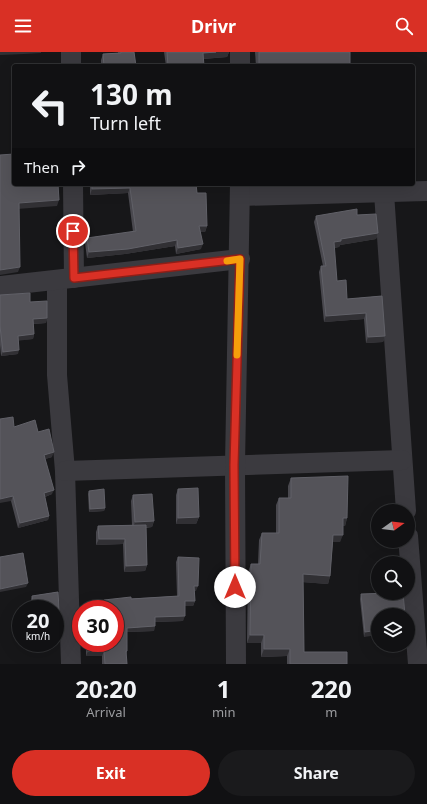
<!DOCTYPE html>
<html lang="en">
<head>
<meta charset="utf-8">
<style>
  :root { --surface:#111113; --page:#1a1a1c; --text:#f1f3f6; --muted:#9c9da0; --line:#303133; --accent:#d93025 }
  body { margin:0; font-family:"Noto Sans",sans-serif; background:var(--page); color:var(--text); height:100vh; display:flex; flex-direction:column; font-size:15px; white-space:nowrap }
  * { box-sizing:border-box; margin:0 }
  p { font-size:13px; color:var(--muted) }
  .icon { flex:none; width:22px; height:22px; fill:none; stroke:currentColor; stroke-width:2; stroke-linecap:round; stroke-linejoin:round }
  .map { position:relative; height:612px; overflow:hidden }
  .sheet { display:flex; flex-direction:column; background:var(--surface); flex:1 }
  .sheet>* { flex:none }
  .hud { position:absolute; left:12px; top:12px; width:403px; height:122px; border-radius:4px; box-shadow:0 4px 16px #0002,0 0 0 1px var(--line); background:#111113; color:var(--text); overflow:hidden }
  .needle { width:26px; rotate:75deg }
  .fabs { position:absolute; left:371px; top:452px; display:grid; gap:8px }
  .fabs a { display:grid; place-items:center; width:44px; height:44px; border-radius:50%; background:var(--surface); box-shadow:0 4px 16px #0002,0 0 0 1px var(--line); font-size:20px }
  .speed { position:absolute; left:12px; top:548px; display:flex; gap:8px; font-size:20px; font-weight:700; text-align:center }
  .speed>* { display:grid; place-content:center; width:52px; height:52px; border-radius:50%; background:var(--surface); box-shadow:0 4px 16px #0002,0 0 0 1px var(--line); line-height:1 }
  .speed small { font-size:10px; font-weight:400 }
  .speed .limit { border:6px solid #d22; background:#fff; color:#111 }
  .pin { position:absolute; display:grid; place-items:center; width:34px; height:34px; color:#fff; margin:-17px; border:2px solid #fff; border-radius:50%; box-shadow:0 1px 4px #0007 }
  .me { position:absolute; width:44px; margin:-22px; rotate:0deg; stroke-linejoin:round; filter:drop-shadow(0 0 3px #0008) }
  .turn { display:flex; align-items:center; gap:14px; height:84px; padding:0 12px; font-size:18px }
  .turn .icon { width:52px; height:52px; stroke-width:2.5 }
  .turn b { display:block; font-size:28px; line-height:34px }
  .then { display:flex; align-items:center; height:38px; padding:0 12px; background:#0003; gap:8px; font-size:15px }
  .eta { display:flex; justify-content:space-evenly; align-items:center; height:68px; text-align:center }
  .eta b { font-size:24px; font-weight:700; line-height:28px }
  .action { display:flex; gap:8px; margin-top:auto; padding:8px 12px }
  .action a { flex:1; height:46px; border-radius:24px; background:var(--accent); color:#fff; font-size:16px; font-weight:700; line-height:46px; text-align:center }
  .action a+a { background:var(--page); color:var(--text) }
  header { display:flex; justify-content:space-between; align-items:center; height:52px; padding:0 12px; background:var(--accent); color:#fff; font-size:18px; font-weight:700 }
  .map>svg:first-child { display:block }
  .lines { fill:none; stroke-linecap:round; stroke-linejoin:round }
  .minor { stroke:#3b3a3f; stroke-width:20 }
  .wall { fill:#49484e }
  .shaded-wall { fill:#313034 }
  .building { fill:#545359; stroke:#616168 }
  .route-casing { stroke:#8d1f18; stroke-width:10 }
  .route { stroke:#d93025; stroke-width:7 }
  .slow { stroke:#f59e0b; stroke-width:7 }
</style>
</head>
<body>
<header><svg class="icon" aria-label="menu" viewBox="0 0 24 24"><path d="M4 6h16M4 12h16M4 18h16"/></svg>Drivr<svg class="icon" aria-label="search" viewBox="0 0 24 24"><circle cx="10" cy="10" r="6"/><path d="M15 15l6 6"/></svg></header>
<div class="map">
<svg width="427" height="612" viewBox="0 0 427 612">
  <rect width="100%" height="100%" fill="#171719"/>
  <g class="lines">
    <g class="minor">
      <polyline points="71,0 71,14"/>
      <polyline points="240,14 240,0"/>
      <polyline points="73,132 74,226"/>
      <polyline points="384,141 406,459"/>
      <polyline points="240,144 427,139"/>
      <polyline points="57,228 57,323 65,419 71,612"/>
      <polyline points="0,234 240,207"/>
      <polyline points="65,419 402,408"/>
      <polyline points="408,484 418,612"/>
      <polyline points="236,612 235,413 240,132"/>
    </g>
  </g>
  <g class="wall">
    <polygon points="118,0 134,0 136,14 101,14 101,8 103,2 118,1"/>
    <polygon points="164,0 229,0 227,5 203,7 204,14 166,14"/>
    <polygon points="255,0 350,0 350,12 349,14 256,14"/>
    <polygon points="90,132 196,132 197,141 207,174 205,180 201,180 201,197 176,202 175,194 125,202 87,206 85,191 87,186 133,180 128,141 90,143"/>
    <polygon points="357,163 378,181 376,187 340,193 339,195 334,196 337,229 347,247 382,244 385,284 383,290 366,291 364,267 324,270 319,220 321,214 323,214 314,170 316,164"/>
    <polygon points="0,243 30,250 47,266 46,271 33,272 34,282 33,287 18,288 18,302 1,304 0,293"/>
    <polygon points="14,375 38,380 52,405 45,407 52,442 45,445 49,464 48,468 18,476 11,449"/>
    <polygon points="291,426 347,466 345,474 343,474 340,490 333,490 330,524 328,532 303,530 304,600 347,612 287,612 287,604 261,605 261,591 247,591 248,520 251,512 258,512 259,488 262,481 276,481 276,453 279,446 288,446 288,434"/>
    <polygon points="178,437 199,465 196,472 176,472 176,443"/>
    <polygon points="89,439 105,456 104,459 89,460 88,442"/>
    <polygon points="133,443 154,469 152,475 146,476 147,513 145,519 124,520 123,492 96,493 96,480 98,474 132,473 131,449"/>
    <polygon points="178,505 196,539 194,539 195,549 193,554 185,554 183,569 155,570 154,579 127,580 127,599 126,603 127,612 102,612 102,604 86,604 86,591 115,591 115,557 104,557 103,553 104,548 177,544 176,510"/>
    <polygon points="58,540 60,575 58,579 55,579 55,557 33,557 31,547 32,544"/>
    <polygon points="361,542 405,563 364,585 360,547"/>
  </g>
  <g class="shaded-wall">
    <polygon points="0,0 41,0 41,1 24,2 0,3"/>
    <polygon points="216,0 229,0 227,5 201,7 203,1"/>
    <polygon points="331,12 350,12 349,14 331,14"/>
    <polygon points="130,136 128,141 90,143 92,137"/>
    <polygon points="59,148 57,154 17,157 19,151"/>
    <polygon points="199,174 207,174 205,180 197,180"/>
    <polygon points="378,181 376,187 340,193 339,195 332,196 334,190 341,187"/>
    <polygon points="177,188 175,194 125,202 87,206 89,200"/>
    <polygon points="203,192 201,197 176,202 178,196"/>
    <polygon points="20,215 18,220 0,223 0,218"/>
    <polygon points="366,261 364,267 324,270 326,264"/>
    <polygon points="47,266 46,271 31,272 33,267"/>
    <polygon points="34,282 33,287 16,289 18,284"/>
    <polygon points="385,284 383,290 366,291 368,285"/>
    <polygon points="19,298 18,302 1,304 3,300"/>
    <polygon points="54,400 52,405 42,408 44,403"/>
    <polygon points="54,438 52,442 42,446 44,441"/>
    <polygon points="13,444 11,449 0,451 0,447"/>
    <polygon points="105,456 104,459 89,460 90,457"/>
    <polygon points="49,464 48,468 18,476 20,471"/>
    <polygon points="199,465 196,472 176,472 178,466"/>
    <polygon points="343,466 347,466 345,474 340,474"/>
    <polygon points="154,469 152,475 133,476 135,470"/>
    <polygon points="333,483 343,483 340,490 331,490"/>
    <polygon points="99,487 125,487 123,492 96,493"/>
    <polygon points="147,513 145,519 124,520 126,514"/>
    <polygon points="303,522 330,524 328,532 300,530"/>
    <polygon points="28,531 26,535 0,540 0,537"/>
    <polygon points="194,534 198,534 196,539 192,539"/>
    <polygon points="185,549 195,549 193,554 183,554"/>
    <polygon points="185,564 183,569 153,570 155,565"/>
    <polygon points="155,574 154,579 125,580 127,576"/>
    <polygon points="60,575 58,579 55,579 55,576"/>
    <polygon points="378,578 378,583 364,585 365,580"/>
    <polygon points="250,583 264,583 261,591 247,591"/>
    <polygon points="264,597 290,597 287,604 261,605"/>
    <polygon points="88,599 104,599 102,604 86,604"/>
  </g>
  <g class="building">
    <polygon points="121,0 134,0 136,14 104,14 103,2 121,1"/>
    <polygon points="167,0 216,0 203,1 204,14 168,14"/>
    <polygon points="259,0 350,0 350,12 331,12 331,14 259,14"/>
    <polygon points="14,102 14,132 58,132 59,148 19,151 20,215 0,218 0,103"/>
    <polygon points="92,132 196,132 197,141 206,141 207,174 199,174 203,192 178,196 177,188 128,197 89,200 87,186 136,179 130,136 92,137"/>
    <polygon points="357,157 357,163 376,162 378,181 341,187 341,189 334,190 337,229 346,228 347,247 382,244 385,284 368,285 366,261 326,264 321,214 326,214 316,164"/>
    <polygon points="30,241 30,250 47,249 47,266 33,267 34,282 18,284 19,298 3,300 0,274 0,243"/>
    <polygon points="13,365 14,375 35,368 38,380 49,377 54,400 44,403 54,438 44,441 49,464 20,471 13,444 0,447 0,367"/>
    <polygon points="348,424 347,466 343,466 343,483 333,483 330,524 303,522 304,600 347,600 347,612 290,612 290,597 264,597 264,583 250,583 251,512 260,512 262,481 279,481 279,446 291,446 291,426"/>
    <polygon points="198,436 199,465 178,466 178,437"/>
    <polygon points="104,437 105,456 90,457 89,439"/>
    <polygon points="152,442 154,469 135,470 133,443"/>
    <polygon points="146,473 147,513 126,514 125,487 99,487 98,474"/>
    <polygon points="23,501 28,531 0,537 0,505"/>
    <polygon points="178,505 199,506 198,534 194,534 195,549 185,549 185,564 155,565 155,574 127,576 127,599 126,599 127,612 105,612 104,599 88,599 88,591 115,591 115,557 106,557 104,548 131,545 131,547 179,544"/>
    <polygon points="58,540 60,575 55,576 55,557 34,557 32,544"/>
    <polygon points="390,541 403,541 405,563 378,563 378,578 365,580 361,542"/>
  </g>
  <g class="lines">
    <defs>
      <polyline id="route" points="73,179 74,226 240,207 234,413 235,535"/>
    </defs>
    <use href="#route" class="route-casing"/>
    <use href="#route" class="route"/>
    <polyline class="slow" points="227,209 240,207 237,303"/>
  </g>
</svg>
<div class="fabs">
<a><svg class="needle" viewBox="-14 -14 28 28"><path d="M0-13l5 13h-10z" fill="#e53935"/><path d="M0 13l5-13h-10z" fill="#9c9da0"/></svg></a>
<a><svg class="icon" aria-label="search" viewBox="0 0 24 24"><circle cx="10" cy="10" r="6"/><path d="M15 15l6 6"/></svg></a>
<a><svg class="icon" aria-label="layers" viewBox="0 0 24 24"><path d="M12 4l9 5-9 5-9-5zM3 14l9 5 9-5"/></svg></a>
</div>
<div class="speed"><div>20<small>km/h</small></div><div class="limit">30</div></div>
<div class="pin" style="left:73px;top:179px;background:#d93025"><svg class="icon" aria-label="arrive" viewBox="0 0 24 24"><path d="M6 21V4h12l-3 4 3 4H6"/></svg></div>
<svg class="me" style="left:235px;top:535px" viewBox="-20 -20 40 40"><circle r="19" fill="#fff"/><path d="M0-13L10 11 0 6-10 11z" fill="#d93025"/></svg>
<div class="hud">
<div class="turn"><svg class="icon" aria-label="left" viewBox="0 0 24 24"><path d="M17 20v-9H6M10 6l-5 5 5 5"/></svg><div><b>130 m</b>Turn left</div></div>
<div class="then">Then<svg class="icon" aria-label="right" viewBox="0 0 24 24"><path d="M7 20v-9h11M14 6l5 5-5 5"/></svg></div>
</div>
</div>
<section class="sheet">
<div class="eta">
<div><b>20:20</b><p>Arrival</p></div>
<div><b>1</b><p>min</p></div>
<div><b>220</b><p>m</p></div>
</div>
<div class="action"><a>Exit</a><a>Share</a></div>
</section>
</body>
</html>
